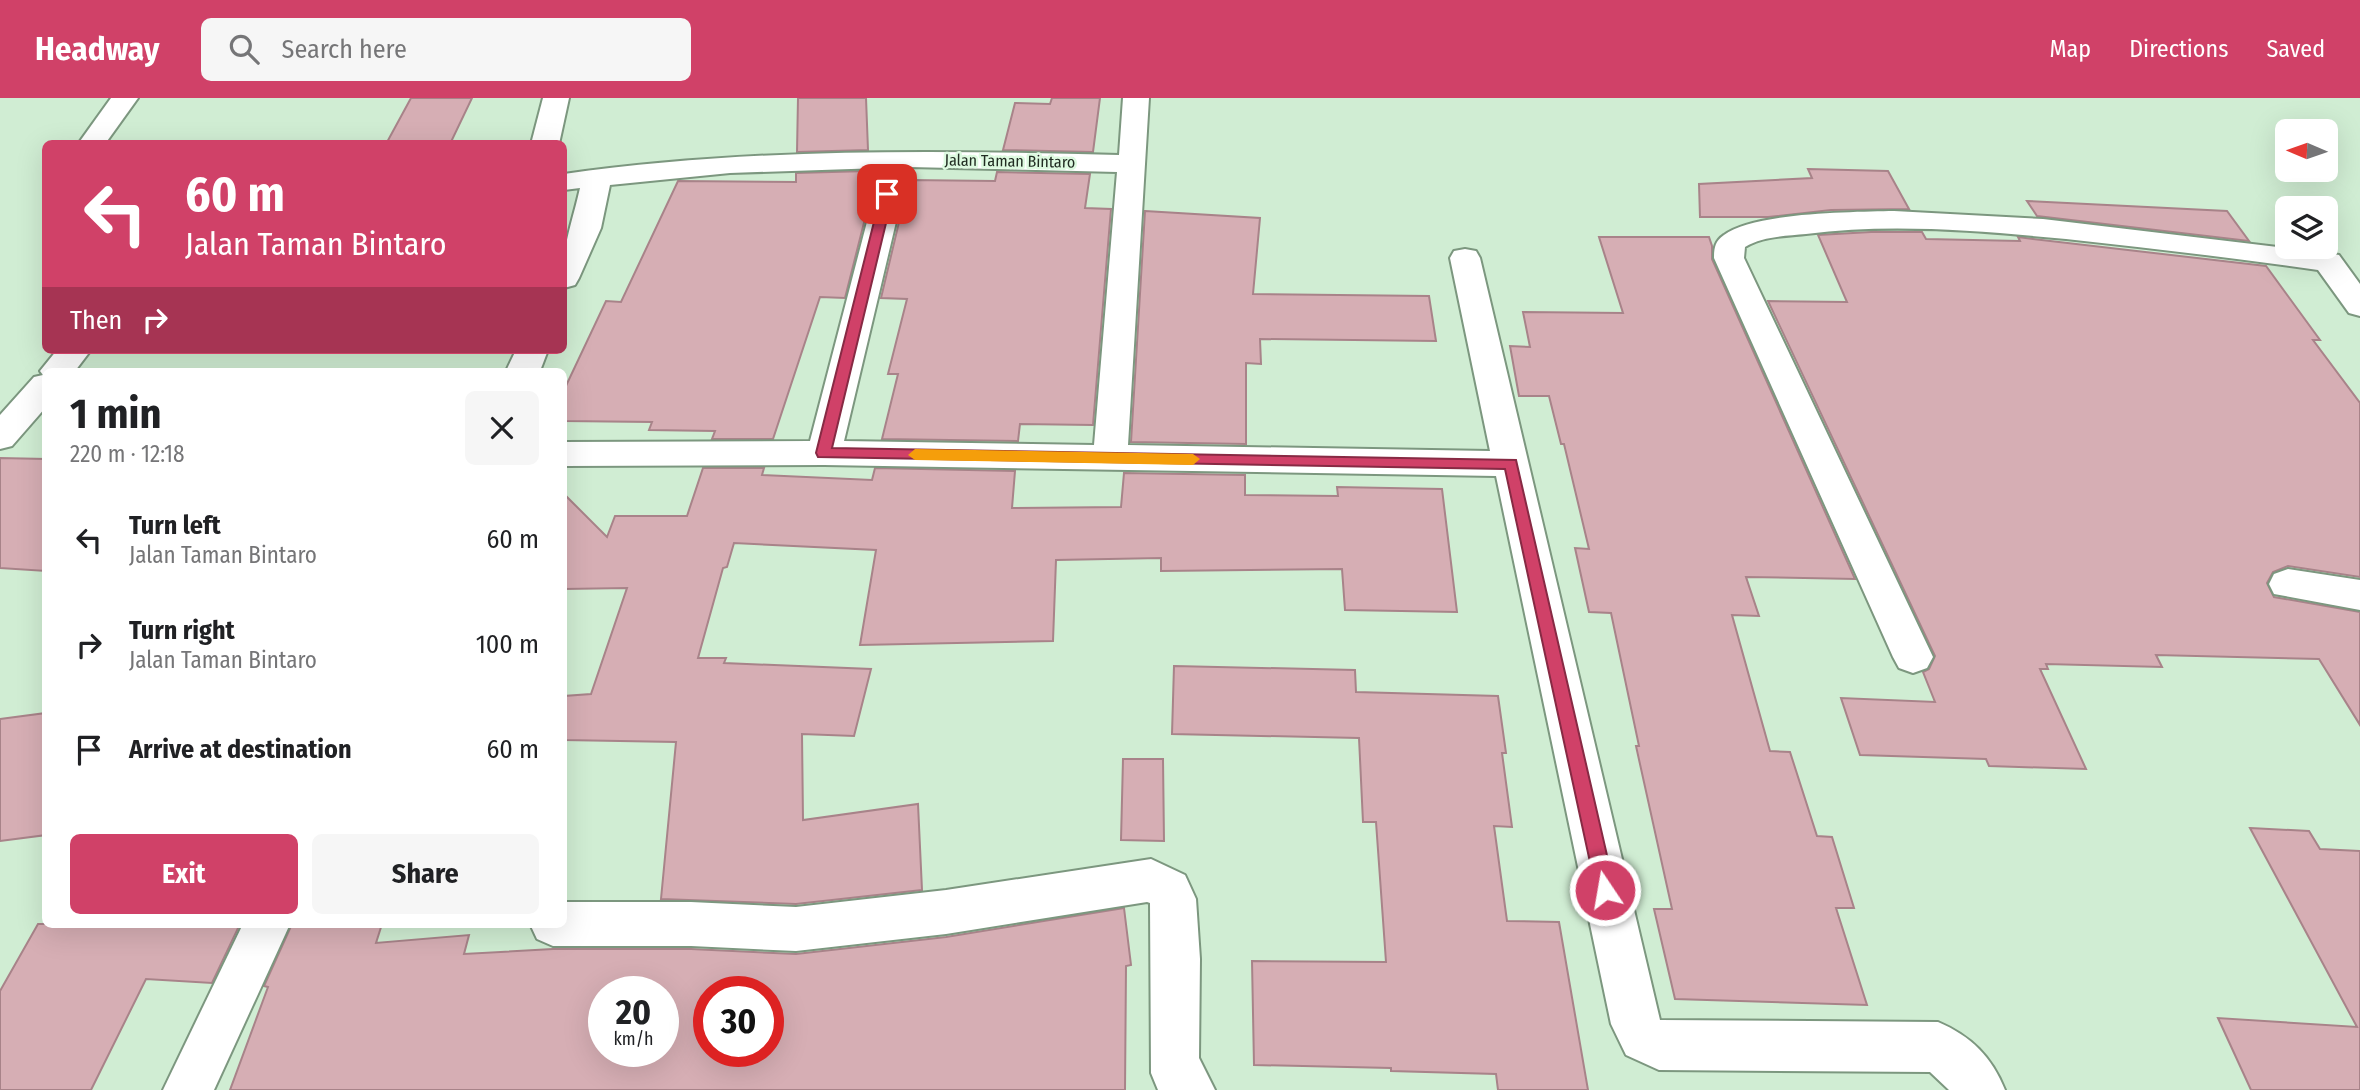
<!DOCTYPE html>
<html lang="en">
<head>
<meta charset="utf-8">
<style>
  :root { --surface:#fff; --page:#f6f6f6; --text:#202124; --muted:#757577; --accent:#d04168 }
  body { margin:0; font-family:"Fira Sans Condensed",sans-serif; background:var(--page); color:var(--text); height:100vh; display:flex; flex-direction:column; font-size:26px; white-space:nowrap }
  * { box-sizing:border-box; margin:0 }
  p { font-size:23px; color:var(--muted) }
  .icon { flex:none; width:38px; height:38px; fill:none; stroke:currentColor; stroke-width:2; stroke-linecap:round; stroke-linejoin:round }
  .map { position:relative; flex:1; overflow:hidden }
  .side { position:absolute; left:42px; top:270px; width:525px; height:560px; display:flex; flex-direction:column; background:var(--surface); border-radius:10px; box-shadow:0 7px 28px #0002 }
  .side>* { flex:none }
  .guide { position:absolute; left:42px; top:42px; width:525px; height:214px; border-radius:10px; box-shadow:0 7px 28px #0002; background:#d04168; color:#fff; overflow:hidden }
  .needle { width:46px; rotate:272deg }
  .buttons { position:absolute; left:2275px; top:21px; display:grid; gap:14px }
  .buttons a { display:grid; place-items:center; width:63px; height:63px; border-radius:10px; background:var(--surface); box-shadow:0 7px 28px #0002; font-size:35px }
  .speed { position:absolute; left:588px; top:878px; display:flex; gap:14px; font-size:35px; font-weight:700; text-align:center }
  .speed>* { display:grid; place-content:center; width:91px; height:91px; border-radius:50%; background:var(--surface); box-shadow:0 7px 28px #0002; line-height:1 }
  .speed small { font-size:18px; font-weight:400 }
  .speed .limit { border:10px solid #d22; background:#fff; color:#111 }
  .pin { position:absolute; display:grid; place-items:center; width:60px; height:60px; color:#fff; margin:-30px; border-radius:14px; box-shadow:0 4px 10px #0006 }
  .me { position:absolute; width:77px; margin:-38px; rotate:348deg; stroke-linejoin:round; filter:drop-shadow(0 0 5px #0008) }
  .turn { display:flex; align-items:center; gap:24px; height:147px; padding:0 28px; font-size:32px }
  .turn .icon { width:91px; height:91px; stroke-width:2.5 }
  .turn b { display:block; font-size:49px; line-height:60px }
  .then { display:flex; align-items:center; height:66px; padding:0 28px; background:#0003; gap:14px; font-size:26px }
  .round { display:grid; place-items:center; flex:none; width:74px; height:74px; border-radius:10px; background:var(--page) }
  .summary { display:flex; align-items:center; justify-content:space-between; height:119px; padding:0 28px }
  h1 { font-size:42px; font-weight:700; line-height:52px }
  .button { display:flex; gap:14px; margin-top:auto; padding:14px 28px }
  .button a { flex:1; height:80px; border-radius:10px; background:var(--accent); color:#fff; font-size:28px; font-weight:700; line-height:80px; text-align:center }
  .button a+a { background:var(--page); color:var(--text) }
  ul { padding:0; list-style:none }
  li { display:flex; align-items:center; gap:21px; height:105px; padding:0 28px }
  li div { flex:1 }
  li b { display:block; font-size:26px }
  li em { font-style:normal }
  header { display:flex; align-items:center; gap:42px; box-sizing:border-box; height:98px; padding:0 35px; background:var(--accent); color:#fff }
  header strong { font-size:33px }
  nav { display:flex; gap:38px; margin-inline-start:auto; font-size:24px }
  .search { width:490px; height:63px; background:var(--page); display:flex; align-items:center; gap:18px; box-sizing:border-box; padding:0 24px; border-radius:10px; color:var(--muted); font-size:26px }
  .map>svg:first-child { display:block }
  .building { fill:#d6aeb4; stroke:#a88389; stroke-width:2; fill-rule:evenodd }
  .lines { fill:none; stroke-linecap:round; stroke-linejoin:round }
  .minor-casing { stroke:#7c977f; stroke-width:4 }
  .tertiary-casing { stroke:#7c977f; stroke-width:4 }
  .minor { fill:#fff; fill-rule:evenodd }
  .tertiary { fill:#fff; fill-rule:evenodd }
  .route { fill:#d04168; stroke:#872a44; stroke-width:2 }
  .slow { fill:#f59e0b }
  .labels { text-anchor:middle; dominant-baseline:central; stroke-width:5; stroke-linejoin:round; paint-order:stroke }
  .far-street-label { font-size:16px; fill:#212c22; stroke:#ddfae0 }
</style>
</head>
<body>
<header>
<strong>Headway</strong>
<div class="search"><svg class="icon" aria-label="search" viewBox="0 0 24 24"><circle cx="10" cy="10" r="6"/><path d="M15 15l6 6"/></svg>Search here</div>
<nav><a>Map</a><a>Directions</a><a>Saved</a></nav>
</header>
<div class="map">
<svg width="2360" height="992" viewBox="0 0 2360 992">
  <rect width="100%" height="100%" fill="#d0edd3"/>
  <g class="building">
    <polygon points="411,0 472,0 450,46 386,46"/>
    <polygon points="798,0 866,0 868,52 797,54"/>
    <polygon points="1052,0 1100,0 1093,54 1003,52 1015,5 1050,6"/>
    <polygon points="1808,71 1888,73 1909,111 1831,112 1768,119 1700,119 1699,86 1812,80"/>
    <polygon points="868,73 865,81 875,81 845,200 820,199 773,341 712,341 715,333 649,332 652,324 564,323 564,292 606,203 621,204 678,83 796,84 796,75"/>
    <polygon points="997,74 1090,76 1085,110 1111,111 1093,327 1020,326 1018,343 882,341 898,276 888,276 907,201 881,200 909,82 995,83"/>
    <polygon points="2027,103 2227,113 2249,143 2037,118"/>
    <polygon points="1145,113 1260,120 1253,196 1429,198 1436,243 1260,241 1261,266 1246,265 1246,346 1131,344"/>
    <polygon points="1871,134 1922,134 1926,141 2020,143 2018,139 2033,141 2266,168 2320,242 2313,242 2360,305 2360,479 2288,468 2273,474 2267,485 2274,499 2360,514 2360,627 2319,561 2156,557 2162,569 2046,566 2048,571 2040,571 2086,671 1989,668 1986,661 1860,657 1841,600 1935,604 1923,574 1929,571 1935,558 1768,203 1847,204 1818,137"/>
    <polygon points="1599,139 1709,139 1712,148 1712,161 1855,481 1746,479 1759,518 1732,517 1770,653 1790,654 1817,738 1832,739 1854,810 1836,810 1867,907 1675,901 1654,811 1672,811 1636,648 1639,648 1611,515 1589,514 1575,450 1589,451 1564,346 1561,346 1549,298 1519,298 1510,248 1530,249 1523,214 1623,215"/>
    <polygon points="0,360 46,361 46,473 0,470"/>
    <polygon points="703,370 764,370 762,377 872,382 875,370 1015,373 1012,410 1121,409 1124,375 1245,377 1245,397 1338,398 1337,389 1442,391 1457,514 1345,512 1342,471 1161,473 1161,460 1056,462 1053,543 860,547 876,452 734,445 727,469 723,470 698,560 726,560 724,565 871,571 854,638 802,636 803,722 918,706 922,792 796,806 661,801 676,644 564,642 564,598 591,596 627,490 564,491 564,396 607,439 615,418 687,418"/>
    <polygon points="1174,568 1355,572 1356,594 1498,598 1506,655 1502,655 1512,729 1494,728 1507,823 1559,824 1588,992 1498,992 1496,976 1391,973 1391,970 1254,967 1252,863 1386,864 1376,724 1363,724 1359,640 1172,636"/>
    <polygon points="46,615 46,737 0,743 0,621"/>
    <polygon points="1123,661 1163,661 1164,743 1121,742"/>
    <polygon points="2250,730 2309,733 2320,751 2360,753 2360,992 2251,992 2218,920 2357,929"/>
    <path d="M1124 810 1131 867 1126 868 1125 992H230L268 889 264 888 292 826H382L376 845 469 837 464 856 553 851H691L796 856 946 839ZM604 894H663V954H604ZM709 894H768V954H709Z"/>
    <polygon points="38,826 240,826 212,885 146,881 91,992 0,992 0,893"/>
  </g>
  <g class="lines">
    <defs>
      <g id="minor">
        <polygon points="543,0 569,0 559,46 531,46"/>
        <path d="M1123 0H1149L1128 347 1490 353 1450 160 1454 153 1465 151 1476 153 1480 160 1660 922 1938 924C1971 938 1992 959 2005 992H1949L1930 974 1659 972 1626 957 1611 926 1496 378 824 367 564 368V344L810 343 881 70 730 75 610 87 601 130 579 180 575 187 564 190C560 152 572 127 580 90L564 92V76C748 50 933 52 1119 57ZM909 69 1117 74 1094 347 844 343Z"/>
        <path d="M1894 113 2043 121 2328 155 2339 157 2360 186V218L2349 215 2318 172C2234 160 2150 150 2066 141 1980 133 1892 125 1806 136 1786 138 1763 138 1745 149L1744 160 1933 559 1927 570 1913 575 1899 570 1893 559 1714 160C1714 150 1715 143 1724 137 1754 114 1855 114 1894 113Z"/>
        <polygon points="516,252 548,252 540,273 506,273"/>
        <polygon points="2288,471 2360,482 2360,512 2274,496 2269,486 2274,476"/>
        <polygon points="1151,761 1185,777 1196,801 1200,861 1199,960 1215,992 1158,992 1151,975 1150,805 1147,804 946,836 796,853 691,848 553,848 537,841 530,826 564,826 564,804 691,804 796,809 946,792"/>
        <polygon points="243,826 290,826 214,992 163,992"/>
      </g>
      <g id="tertiary">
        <polygon points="111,0 138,0 105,46 78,46"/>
        <polygon points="57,252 91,252 75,273 46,273 46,309 12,348 0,351 0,317 34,279 43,277 40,273"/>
      </g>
    </defs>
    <use href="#minor" class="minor-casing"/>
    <use href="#tertiary" class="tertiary-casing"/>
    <use href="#minor" class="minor"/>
    <use href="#tertiary" class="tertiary"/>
  </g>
  <polygon class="route" points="887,93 893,96 832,350 1516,362 1615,792 1612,798 1605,801 1599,798 1596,792 1505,371 818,359 816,355 881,96"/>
  <polygon class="slow" points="915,351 1193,356 1200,361 1193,367 915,362 908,357"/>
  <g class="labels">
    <g class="far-street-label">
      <text transform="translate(1010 63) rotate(1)">Jalan Taman Bintaro</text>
    </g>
  </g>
</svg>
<div class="buttons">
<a><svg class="needle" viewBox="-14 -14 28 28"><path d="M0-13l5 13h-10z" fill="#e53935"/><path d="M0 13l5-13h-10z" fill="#757577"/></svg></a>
<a><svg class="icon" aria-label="layers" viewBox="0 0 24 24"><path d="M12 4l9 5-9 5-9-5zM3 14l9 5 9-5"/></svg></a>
</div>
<div class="speed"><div>20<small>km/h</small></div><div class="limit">30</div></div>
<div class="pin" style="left:887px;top:96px;background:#d93025"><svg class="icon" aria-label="arrive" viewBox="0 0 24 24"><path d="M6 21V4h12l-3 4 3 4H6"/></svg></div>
<svg class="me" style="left:1605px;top:792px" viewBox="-20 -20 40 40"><circle r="17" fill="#d04168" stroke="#fff" stroke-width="3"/><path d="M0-11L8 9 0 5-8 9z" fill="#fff"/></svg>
<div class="guide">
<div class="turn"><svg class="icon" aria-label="left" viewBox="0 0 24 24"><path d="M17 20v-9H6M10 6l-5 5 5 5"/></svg><div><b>60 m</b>Jalan Taman Bintaro</div></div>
<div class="then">Then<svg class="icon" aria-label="right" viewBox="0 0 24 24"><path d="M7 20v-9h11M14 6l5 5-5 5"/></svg></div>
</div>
<section class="side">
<div class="summary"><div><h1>1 min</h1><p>220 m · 12:18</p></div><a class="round"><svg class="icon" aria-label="close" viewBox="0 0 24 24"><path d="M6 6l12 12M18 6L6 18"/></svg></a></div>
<ul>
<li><svg class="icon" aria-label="left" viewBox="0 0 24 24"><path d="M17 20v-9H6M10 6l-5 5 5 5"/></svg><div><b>Turn left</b><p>Jalan Taman Bintaro</p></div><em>60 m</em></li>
<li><svg class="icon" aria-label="right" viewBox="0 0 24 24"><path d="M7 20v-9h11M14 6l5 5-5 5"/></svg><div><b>Turn right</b><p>Jalan Taman Bintaro</p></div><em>100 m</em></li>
<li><svg class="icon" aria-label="arrive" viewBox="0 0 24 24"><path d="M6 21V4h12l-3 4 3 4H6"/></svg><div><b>Arrive at destination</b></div><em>60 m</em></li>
</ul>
<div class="button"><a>Exit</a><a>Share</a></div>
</section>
</div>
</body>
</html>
